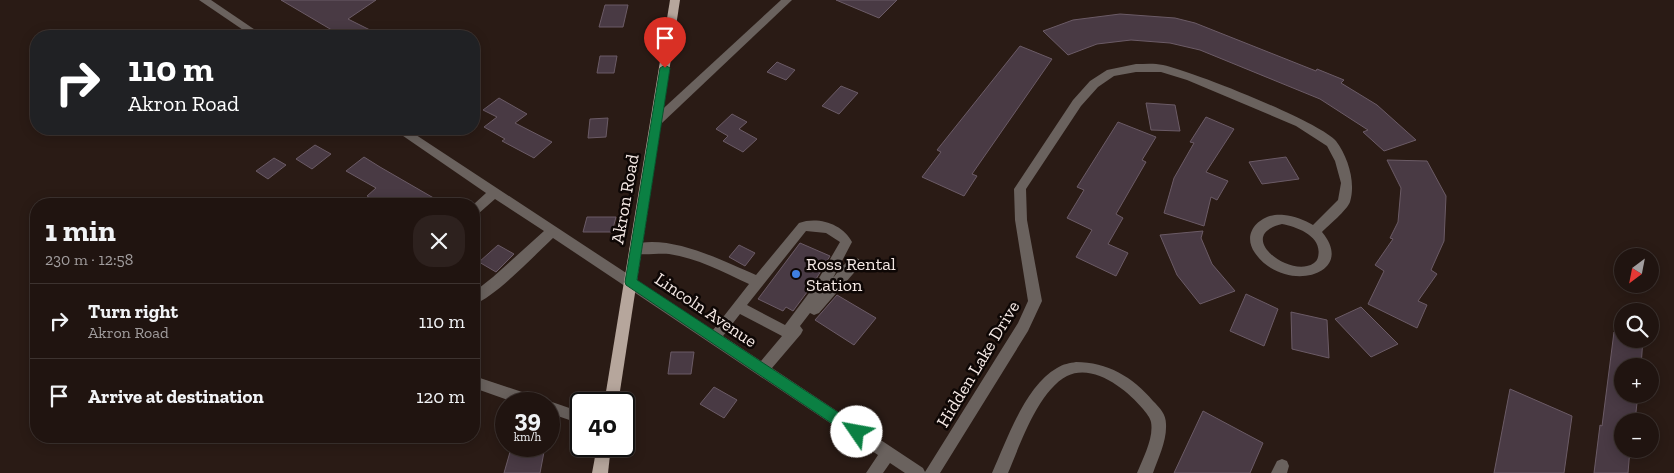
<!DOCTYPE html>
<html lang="en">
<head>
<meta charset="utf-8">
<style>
  :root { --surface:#201410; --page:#2d211e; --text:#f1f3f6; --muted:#a29e9f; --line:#3d3330 }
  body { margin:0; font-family:"Zilla Slab",serif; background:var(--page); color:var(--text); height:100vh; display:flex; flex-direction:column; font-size:19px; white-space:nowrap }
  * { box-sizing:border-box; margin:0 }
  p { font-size:16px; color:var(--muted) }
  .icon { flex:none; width:28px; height:28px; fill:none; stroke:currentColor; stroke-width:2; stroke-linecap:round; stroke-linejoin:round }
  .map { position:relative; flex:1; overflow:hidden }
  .sheet { position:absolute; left:30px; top:198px; width:450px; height:245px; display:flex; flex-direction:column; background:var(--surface); border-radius:20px; box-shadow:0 2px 12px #0003,0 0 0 1px var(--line) }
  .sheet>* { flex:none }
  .banner { position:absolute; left:30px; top:30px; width:450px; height:105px; border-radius:20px; box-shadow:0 2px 12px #0003,0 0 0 1px var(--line); background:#202124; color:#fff; overflow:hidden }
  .needle { width:32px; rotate:212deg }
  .buttons { position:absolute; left:1614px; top:248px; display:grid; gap:10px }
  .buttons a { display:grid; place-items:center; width:45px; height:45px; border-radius:50%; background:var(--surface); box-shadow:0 2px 12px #0003,0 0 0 1px var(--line); font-size:25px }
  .speed { position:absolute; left:495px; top:392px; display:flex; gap:10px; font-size:25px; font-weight:700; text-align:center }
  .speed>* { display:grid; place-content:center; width:65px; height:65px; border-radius:50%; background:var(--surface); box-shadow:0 2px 12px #0003,0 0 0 1px var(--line); line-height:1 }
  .speed small { font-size:12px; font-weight:400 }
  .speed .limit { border:2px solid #111; border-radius:8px; background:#fff; color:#111 }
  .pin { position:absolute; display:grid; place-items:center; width:42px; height:42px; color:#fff; margin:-51px -21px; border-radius:50% 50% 50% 0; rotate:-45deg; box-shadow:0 0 5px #0007 }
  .pin .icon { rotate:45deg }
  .me { position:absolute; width:55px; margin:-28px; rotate:303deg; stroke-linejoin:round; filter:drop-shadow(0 0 4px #0008) }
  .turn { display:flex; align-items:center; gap:18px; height:105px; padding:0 15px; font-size:22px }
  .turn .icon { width:65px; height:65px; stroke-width:2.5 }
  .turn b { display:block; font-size:35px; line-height:42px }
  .round { display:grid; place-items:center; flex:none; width:52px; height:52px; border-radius:20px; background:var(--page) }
  .summary { display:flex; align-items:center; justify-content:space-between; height:85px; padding:0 15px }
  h1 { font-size:30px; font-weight:700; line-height:38px }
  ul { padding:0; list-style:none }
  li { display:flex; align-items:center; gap:15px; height:75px; padding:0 15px; border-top:1px solid var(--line) }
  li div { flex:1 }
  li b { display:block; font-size:19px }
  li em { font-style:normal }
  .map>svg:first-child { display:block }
  .building { fill:#493a44; stroke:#6b5b66 }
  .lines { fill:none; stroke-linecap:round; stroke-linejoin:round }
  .minor { fill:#6a625e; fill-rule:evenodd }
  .major { fill:#b6a69c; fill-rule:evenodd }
  .route { fill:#0b8043; stroke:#07532c }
  .shop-dot { fill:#3f7fe0; stroke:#0e0705; stroke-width:2 }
  .labels { text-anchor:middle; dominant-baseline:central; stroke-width:5; stroke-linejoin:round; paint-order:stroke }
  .street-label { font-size:18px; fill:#f5e9e5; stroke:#0e0705 }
  .poi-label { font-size:18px; fill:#f5e9e5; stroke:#0e0705; text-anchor:start }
</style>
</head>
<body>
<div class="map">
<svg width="1674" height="473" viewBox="0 0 1674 473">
  <rect width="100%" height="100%" fill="#2a1b15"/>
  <g class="building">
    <polygon points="281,0 376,0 348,19 382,36 342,36"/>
    <polygon points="836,0 897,0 879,18"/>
    <polygon points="605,5 628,5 623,27 599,27"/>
    <polygon points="1120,14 1175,18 1195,23 1316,71 1317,69 1344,80 1341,83 1377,105 1416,140 1384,151 1363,132 1368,130 1320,99 1200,50 1170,43 1131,40 1097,44 1068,55 1043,31 1073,20"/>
    <polygon points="1020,46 1052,59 972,174 977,176 964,196 922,177 941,152 937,150"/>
    <polygon points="600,56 617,56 614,73 597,73"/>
    <polygon points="777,62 795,70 786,80 767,72"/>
    <polygon points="841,86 858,93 839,114 822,106"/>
    <polygon points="499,98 527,114 515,123 552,142 534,158 502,141 505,139 484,127 497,117 483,110"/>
    <polygon points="1146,103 1175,105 1180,131 1151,130"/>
    <polygon points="732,114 747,122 739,129 757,139 743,152 723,141 728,136 716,129"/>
    <polygon points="1206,117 1234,129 1206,172 1228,181 1217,200 1211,197 1204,226 1164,213 1174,178 1194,143 1190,142"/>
    <polygon points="608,118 606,137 588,138 590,119"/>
    <polygon points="1118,122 1156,137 1142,160 1146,162 1116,214 1123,218 1108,244 1128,253 1116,276 1076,257 1092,230 1067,218 1084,190 1077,187"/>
    <polygon points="315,145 331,154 312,169 296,159"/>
    <polygon points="364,157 380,167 444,204 381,204 367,196 376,188 346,171"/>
    <polygon points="1286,157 1299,179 1262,184 1249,162"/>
    <polygon points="274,158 286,165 268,179 256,171"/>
    <polygon points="1387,160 1427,161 1446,196 1444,241 1431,270 1437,274 1418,301 1427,305 1417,328 1368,304 1384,271 1375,265 1393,239 1390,238 1398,222 1401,188"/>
    <polygon points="587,217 616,217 612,232 583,232"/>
    <polygon points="1203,231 1201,238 1212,264 1235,291 1200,304 1177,275 1160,235"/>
    <polygon points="800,243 830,256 813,284 793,311 786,307 783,311 758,299"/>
    <polygon points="498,245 514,254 496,272 479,262"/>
    <polygon points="739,245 755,253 745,266 729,257"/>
    <polygon points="1246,294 1278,309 1264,346 1230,331"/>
    <polygon points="837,295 876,318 854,345 815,320"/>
    <polygon points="1361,307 1398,344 1371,357 1335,319"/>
    <polygon points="1291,312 1327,320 1329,358 1292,349"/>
    <polygon points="1614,332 1622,332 1622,339 1643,339 1641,366 1622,366 1622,394 1638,394 1635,421 1622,421 1622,449 1630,449 1628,473 1594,473 1600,425 1602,426"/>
    <polygon points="671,352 694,352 691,374 668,374"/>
    <polygon points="714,387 737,400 724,418 700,404"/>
    <polygon points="1510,389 1572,416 1564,473 1494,473"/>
    <polygon points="1203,411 1263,443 1250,473 1174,473"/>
    <polygon points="510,452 544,452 540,473 504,473"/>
  </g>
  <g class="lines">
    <g class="minor">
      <polygon points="199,0 211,0 264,36 252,36"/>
      <polygon points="781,0 792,0 662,123 654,123 652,120 654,117"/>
      <path d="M1136 64C1145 64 1154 63 1163 65 1191 71 1319 121 1336 141 1348 157 1356 182 1350 202 1347 210 1329 225 1322 232 1358 275 1284 295 1255 253 1240 232 1262 212 1284 215 1294 216 1305 220 1313 225L1338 200 1341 183 1335 161 1327 146 1296 126 1187 80 1161 72H1136L1114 76 1098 87 1081 106 1026 189 1027 220 1042 301 1028 331 940 473H905L890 463 883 473H866L878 455 553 238C536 254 494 298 474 304V292L493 277 544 231 495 199 478 214 474 216V204L486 193 393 129H407L713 330 749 284C723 272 697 258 669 254 657 253 642 256 631 253L629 249 631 245C669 233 721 260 756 275L799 223C818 216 843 224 852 242L833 278C840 270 848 256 859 259L860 263 859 267 819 313 814 315 810 313 800 326 803 330 801 334 772 368 923 468 925 472 1018 323 1028 301 1015 220 1014 189 1073 100 1090 81 1107 70ZM1282 224C1297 227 1323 236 1318 257 1317 262 1312 265 1307 266 1282 272 1237 235 1282 224ZM806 231 826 233 840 242 815 285 785 325 747 305ZM740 314 782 336 761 361 723 336Z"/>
      <path d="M1076 362C1107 362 1133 377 1153 401 1160 408 1166 414 1166 424 1167 441 1158 458 1153 473H1137C1143 458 1154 438 1151 422 1150 417 1146 413 1143 409 1127 390 1094 363 1067 376 1038 391 1020 445 1008 473H992C1007 440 1025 386 1057 368 1063 364 1070 363 1076 362Z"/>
      <polygon points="474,376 543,399 544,402 549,401 581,412 581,424 549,413 549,404 519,404 474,388"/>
      <polygon points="1282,459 1287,461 1289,466 1287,473 1271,473 1277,461"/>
    </g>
    <g class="major">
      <polygon points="670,0 680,0 618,404 604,404"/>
      <polygon points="597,446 611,446 608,473 592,473"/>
    </g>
  </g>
  <polygon class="route" points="665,65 670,68 637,280 862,428 864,432 862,437 857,438 852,437 626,285 625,282 660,68"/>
  <circle class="shop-dot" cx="796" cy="274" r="5"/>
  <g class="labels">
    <g class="street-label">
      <text transform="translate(625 199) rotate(-80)">Akron Road</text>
      <text transform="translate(706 310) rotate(34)">Lincoln Avenue</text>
      <text transform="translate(978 364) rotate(-59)">Hidden Lake Drive</text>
    </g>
    <g class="poi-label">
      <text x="806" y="264">Ross Rental<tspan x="806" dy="21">Station</tspan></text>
    </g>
  </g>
</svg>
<div class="buttons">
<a><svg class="needle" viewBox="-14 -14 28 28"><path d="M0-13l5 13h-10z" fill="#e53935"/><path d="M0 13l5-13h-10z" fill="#a29e9f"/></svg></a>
<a><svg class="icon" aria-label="search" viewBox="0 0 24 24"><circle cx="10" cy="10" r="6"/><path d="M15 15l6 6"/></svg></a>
<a>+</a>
<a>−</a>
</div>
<div class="speed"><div>39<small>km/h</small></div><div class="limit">40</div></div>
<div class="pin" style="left:665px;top:68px;background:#d93025"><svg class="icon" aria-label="arrive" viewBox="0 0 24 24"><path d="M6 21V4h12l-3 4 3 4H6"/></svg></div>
<svg class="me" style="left:857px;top:432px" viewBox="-20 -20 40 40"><circle r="19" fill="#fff"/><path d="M0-13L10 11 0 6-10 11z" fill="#0b8043"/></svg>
<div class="banner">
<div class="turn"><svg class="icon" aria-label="right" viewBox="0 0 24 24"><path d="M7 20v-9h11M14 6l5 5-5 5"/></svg><div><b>110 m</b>Akron Road</div></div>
</div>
<section class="sheet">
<div class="summary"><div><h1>1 min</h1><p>230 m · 12:58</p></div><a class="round"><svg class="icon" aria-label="close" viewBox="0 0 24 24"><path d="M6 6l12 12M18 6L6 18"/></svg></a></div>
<ul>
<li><svg class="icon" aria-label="right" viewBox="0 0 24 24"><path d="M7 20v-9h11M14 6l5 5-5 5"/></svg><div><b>Turn right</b><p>Akron Road</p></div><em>110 m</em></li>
<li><svg class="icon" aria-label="arrive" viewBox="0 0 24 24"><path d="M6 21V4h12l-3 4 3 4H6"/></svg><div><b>Arrive at destination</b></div><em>120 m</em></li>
</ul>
</section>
</div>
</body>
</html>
